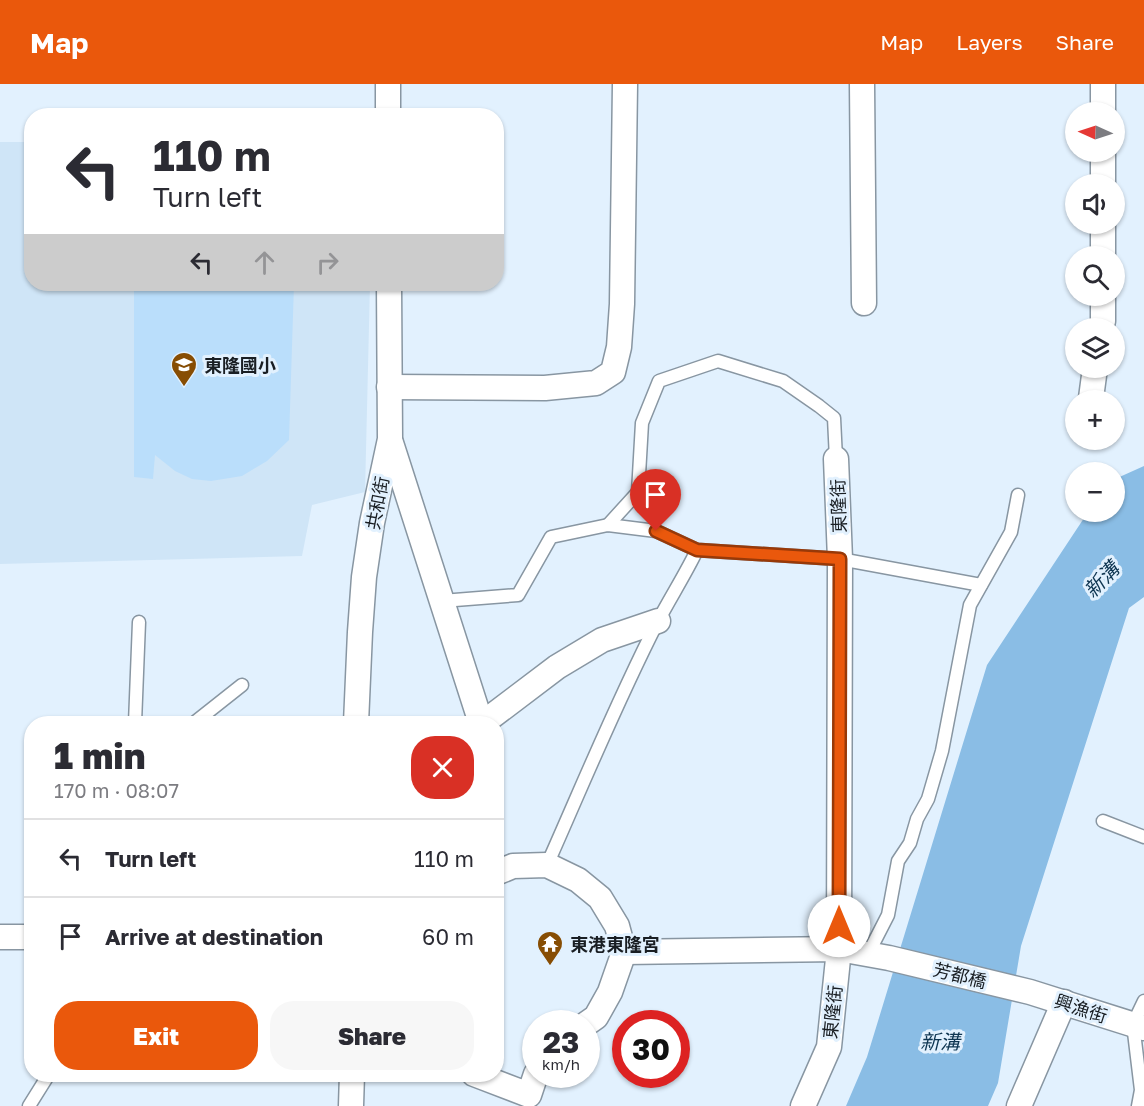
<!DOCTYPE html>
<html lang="en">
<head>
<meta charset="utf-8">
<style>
  :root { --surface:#fff; --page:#f7f7f7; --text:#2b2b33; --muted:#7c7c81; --line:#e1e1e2; --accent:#ea580c }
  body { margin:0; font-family:"Golos Text","Noto Sans TC",sans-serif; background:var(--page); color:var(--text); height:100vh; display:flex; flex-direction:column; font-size:22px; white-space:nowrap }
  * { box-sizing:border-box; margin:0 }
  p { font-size:20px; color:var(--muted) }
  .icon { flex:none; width:33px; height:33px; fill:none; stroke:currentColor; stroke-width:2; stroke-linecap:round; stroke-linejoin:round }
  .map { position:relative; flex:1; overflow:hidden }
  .sheet { position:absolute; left:24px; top:632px; width:480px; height:366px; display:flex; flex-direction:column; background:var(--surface); border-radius:24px; box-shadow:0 2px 4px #0004 }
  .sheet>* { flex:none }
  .guide { position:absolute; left:24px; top:24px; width:480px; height:183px; border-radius:24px; box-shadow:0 2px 4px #0004; background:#fff; color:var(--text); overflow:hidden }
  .needle { width:39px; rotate:273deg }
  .controls { position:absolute; left:1065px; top:18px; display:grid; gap:12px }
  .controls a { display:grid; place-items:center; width:60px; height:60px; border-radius:50%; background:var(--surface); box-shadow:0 2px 4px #0004; font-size:30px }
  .speed { position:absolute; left:522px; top:926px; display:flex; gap:12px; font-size:30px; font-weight:700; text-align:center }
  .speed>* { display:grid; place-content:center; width:78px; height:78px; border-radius:50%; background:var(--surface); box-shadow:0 2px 4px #0004; line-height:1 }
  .speed small { font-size:15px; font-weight:400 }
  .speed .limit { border:9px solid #d22; background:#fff; color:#111 }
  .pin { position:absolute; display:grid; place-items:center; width:51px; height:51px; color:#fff; margin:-62px -26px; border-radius:50% 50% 50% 0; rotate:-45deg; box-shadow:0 0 6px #0007 }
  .pin .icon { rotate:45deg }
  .me { position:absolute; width:66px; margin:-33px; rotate:0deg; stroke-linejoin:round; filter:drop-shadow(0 0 4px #0008) }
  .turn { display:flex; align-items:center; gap:21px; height:126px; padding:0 30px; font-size:27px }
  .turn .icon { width:78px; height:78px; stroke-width:2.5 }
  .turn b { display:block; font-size:42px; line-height:51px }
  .lanes { display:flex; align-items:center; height:57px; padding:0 30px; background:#0003; justify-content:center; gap:30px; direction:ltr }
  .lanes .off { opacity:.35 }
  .round { display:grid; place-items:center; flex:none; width:63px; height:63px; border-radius:24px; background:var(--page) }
  .head { display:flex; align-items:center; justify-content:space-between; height:102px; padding:0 30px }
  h1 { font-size:36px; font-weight:800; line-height:45px }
  .button { display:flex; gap:12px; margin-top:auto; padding:12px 30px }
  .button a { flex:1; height:69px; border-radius:24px; background:var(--accent); color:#fff; font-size:24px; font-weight:800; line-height:69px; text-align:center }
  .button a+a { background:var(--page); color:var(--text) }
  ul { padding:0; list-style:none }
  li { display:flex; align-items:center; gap:18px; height:78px; padding:0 30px; border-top:2px solid var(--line) }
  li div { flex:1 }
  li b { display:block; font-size:22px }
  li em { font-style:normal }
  header { display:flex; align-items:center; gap:36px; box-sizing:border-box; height:84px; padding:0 30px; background:var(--accent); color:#fff }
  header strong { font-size:28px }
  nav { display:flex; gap:33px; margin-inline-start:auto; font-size:21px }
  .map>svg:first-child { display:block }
  .built { fill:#cfe5f7 }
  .green { fill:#badefb }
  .water { fill:#8abde5 }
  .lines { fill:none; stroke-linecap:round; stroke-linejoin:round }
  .service-casing { stroke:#8896a2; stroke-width:15 }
  .minor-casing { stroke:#8896a2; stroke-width:27 }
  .service { stroke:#fff; stroke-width:12 }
  .minor { stroke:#fff; stroke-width:24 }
  .route-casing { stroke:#983908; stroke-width:15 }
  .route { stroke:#ea580c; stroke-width:10 }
  .labels { text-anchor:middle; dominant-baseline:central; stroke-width:6; stroke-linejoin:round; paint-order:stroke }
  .poi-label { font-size:18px; font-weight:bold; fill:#191e23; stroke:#e2f1fe; text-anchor:start }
  .street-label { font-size:18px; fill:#191e23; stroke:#e2f1fe }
  .water-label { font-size:20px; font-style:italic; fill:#0e3551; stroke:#e2f1fe }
</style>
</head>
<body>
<header>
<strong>Map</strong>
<nav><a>Map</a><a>Layers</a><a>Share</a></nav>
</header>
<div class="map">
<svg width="1144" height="1022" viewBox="0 0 1144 1022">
  <rect width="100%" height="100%" fill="#e2f1fe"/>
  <polygon class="built" points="0,58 31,58 32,200 370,200 365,408 312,421 302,472 0,480"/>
  <polygon class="green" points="134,200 294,200 289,356 267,377 242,392 211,397 192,395 175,387 155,371 153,395 134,393"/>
  <polygon class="water" points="1144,382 1144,513 1129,524 1021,862 998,999 988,1022 846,1022 867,973 987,581 1088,428 1114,428 1115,395"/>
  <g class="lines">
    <defs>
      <g id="service">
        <polyline points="608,441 638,408 642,339 659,297 718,277 783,297 819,322 834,334 836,375"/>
        <polyline points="442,517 518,511 551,453 608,441 656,447 697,466"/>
        <polyline points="135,639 139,538"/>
        <polyline points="194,639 242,601"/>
        <polyline points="1103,737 1144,753"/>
        <path d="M547 781C583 700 617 617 657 539 670 514 685 491 697 466L840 475 981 501"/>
        <polyline points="868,870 888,831 898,777 910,759 917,735 928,715 942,667 970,521 1011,448 1018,411"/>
        <polyline points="29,1022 49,990"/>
        <polyline points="1138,1022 1141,1006 1133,940 1144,917"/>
      </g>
      <g id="minor">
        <polyline points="388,0 388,32"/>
        <polyline points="862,0 864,219"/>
        <polyline points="1103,28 1103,0"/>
        <polyline points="1103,100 1103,68"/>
        <polyline points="1103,172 1103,140"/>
        <polyline points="1101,244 1103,237 1103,212"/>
        <polyline points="389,303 545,304 596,299 613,288 619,263 622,220 625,0"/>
        <polyline points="1091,314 1095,284"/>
        <polyline points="391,359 481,639"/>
        <polyline points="356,639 360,548 364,493 372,439 390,355 389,200"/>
        <polyline points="483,639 557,583 602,556 658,537"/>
        <polyline points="496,789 513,782 547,781 578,796 600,814 617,842 624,868 610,908 596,933 586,940"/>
        <polyline points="0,853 32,853"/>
        <polyline points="624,868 839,865 889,874 1030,908 1144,944"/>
        <polyline points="474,990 529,1011 536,990"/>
        <polyline points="351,1022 352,990"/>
        <polyline points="803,1022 829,963 839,865 840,475 836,375"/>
        <polyline points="1019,1022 1064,918"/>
      </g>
    </defs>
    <use href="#service" class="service-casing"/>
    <use href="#minor" class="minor-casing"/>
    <use href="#service" class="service"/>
    <use href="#minor" class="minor"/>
  </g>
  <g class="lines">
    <defs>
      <polyline id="route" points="656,447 697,466 840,475 839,842"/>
    </defs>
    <use href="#route" class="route-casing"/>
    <use href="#route" class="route"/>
  </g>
  <defs>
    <symbol id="school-pin" viewBox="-11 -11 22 30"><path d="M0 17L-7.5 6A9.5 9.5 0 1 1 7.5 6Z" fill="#874d03" stroke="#e2f1fe"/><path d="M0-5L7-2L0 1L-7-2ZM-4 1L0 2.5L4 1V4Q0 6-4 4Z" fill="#fff"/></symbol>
    <symbol id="temple-pin" viewBox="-11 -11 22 30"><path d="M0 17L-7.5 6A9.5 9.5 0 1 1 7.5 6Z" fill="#874d03" stroke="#e2f1fe"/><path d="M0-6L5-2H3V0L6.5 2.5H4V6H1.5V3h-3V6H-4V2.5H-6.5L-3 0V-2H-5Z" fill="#fff"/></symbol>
  </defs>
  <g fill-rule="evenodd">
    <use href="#school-pin" x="169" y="266" width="30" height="40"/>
    <use href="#temple-pin" x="535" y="845" width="30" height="40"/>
  </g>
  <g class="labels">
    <g class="poi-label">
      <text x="204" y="281">東隆國小</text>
      <text x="570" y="860">東港東隆宮</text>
    </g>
    <g class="street-label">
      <text transform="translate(377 419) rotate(-79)">共和街</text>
      <text transform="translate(838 422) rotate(-92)">東隆街</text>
      <text transform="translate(960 891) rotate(14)">芳都橋</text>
      <text transform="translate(1081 924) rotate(18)">興漁街</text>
      <text transform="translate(832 928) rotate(-84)">東隆街</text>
    </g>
    <g class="water-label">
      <text transform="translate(1101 495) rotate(-46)">新溝</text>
      <text x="940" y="957">新溝</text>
    </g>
  </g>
</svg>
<div class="controls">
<a><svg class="needle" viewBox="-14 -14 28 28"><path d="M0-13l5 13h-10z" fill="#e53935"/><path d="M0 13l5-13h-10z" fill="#7c7c81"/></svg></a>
<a><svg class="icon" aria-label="sound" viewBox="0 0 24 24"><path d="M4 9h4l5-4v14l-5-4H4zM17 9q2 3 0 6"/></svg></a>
<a><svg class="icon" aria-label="search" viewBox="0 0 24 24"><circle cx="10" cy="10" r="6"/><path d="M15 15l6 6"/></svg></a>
<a><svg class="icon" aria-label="layers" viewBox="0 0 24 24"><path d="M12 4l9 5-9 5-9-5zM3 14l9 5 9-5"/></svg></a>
<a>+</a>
<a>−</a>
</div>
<div class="speed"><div>23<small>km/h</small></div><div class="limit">30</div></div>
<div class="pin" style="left:656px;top:447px;background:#d93025"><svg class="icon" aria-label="arrive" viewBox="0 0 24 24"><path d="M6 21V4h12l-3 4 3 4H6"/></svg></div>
<svg class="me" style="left:839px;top:842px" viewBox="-20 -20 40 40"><circle r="19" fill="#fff"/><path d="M0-13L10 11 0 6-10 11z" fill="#ea580c"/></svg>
<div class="guide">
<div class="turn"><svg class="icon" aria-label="left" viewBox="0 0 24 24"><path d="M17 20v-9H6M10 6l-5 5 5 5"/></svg><div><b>110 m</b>Turn left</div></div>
<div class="lanes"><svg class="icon" aria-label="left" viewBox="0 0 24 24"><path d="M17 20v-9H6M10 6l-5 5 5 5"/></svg><svg class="icon off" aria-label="ahead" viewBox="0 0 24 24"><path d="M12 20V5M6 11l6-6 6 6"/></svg><svg class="icon off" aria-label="right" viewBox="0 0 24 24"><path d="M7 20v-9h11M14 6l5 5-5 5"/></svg></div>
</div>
<section class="sheet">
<div class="head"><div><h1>1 min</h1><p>170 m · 08:07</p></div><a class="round" style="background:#d93025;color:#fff"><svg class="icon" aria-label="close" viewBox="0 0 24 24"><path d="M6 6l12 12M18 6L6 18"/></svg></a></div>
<ul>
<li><svg class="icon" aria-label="left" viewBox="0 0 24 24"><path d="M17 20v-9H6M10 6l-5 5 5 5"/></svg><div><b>Turn left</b></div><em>110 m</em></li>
<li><svg class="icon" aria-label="arrive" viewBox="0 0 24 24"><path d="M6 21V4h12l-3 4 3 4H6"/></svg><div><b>Arrive at destination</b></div><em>60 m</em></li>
</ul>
<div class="button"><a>Exit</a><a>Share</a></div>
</section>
</div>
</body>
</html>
